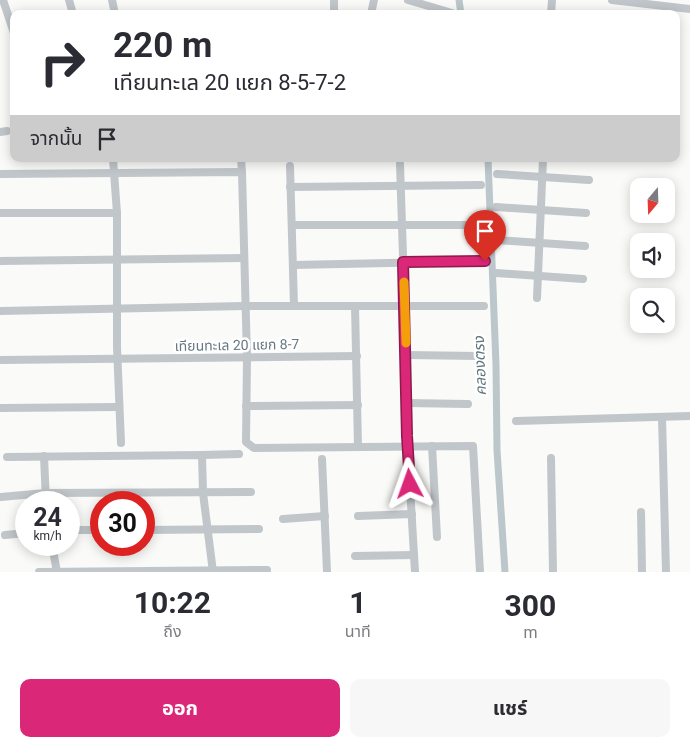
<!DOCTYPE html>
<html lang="th">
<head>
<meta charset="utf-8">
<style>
  :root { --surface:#fff; --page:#f7f7f7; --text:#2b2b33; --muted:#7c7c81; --accent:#db2777 }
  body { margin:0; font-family:Roboto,"Noto Sans Thai",sans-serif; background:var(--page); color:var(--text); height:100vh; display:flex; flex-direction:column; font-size:19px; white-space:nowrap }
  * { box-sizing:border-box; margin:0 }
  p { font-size:16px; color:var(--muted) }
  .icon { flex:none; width:28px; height:28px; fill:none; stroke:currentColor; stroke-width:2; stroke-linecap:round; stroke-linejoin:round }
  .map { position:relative; height:572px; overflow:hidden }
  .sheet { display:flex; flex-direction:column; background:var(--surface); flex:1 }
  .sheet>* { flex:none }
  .banner { position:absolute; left:10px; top:10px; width:670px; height:152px; border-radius:10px; box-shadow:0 2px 12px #0003; background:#fff; color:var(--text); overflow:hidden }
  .needle { width:32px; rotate:199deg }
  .buttons { position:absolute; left:630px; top:178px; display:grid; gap:10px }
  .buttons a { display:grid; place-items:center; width:45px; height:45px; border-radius:10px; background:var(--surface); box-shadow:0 2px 12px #0003; font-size:25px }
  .speed { position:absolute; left:15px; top:491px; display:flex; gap:10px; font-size:25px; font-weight:700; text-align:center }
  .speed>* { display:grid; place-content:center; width:65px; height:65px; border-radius:50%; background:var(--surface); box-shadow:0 2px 12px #0003; line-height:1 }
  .speed small { font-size:12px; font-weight:400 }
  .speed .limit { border:8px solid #d22; background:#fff; color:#111 }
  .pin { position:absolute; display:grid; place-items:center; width:42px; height:42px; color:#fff; margin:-51px -21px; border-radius:50% 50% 50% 0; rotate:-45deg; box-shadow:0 0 5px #0007 }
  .pin .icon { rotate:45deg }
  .me { position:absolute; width:55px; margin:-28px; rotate:356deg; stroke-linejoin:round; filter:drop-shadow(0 0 4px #0008) }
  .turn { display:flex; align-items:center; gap:18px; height:105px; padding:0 20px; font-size:22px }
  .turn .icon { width:65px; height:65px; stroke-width:2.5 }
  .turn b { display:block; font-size:35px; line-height:42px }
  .then { display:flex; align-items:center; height:48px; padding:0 20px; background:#0003; gap:10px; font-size:19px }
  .eta { display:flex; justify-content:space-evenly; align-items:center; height:85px; text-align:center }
  .eta b { font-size:30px; font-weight:700; line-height:35px }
  .button { display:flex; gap:10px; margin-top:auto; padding:10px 20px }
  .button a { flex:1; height:58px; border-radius:10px; background:var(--accent); color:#fff; font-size:20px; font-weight:700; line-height:58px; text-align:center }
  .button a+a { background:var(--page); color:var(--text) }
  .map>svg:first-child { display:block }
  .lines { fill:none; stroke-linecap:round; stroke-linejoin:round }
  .canal { stroke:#bbc7cb; stroke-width:7 }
  .street { stroke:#c1c6ca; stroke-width:8 }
  .route-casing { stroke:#8e194d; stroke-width:12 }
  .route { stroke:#db2777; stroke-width:9 }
  .slow { stroke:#f59e0b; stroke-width:9 }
  .labels { text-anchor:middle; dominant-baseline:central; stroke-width:5; stroke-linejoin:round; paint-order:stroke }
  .street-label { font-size:14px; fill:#667782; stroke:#fff }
  .water-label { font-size:15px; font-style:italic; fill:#60767c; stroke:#fff }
</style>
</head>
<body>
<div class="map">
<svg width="690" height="572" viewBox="0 0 690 572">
  <rect width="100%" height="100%" fill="#fafaf8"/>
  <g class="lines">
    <g class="canal">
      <polyline points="459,0 461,14"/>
      <polyline points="488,159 496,365 497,450 505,572"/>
    </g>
    <g class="street">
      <polyline points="3,0 14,33"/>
      <polyline points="69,0 73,14"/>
      <polyline points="112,0 115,14"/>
      <polyline points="334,0 334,14"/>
      <polyline points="408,0 452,13"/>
      <polyline points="612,0 690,9"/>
      <polyline points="371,14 374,0"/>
      <polyline points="551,14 552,0"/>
      <polyline points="0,132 7,131"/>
      <polyline points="113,159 117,213 117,347 121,443"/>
      <polyline points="241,159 242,172"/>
      <polyline points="400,164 406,347 407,436 415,572"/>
      <polyline points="290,166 294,306"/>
      <polyline points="0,174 242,172 247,357 246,442 254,448 473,446 480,572"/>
      <polyline points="497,174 589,180"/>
      <polyline points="290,187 481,185"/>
      <polyline points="496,207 586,213"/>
      <polyline points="0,213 117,213"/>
      <polyline points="293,225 481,225"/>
      <polyline points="497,240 585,246"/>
      <polyline points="0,261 243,258"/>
      <polyline points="293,265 485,261"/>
      <polyline points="496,273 583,279"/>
      <polyline points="537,298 543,159"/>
      <polyline points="355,306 358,447"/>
      <polyline points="0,311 244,306 484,306"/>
      <polyline points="406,355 479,356"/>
      <polyline points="0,360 357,356"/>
      <polyline points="407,403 468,404"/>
      <polyline points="246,406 358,405"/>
      <polyline points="1,408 119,407"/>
      <polyline points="662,417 666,572"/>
      <polyline points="516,421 690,416"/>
      <polyline points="432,446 437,537"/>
      <polyline points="202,455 239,454"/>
      <polyline points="44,456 46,502"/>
      <polyline points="7,457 202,455 203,493 213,572"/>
      <polyline points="551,458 553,572"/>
      <polyline points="322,459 327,572"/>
      <polyline points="1,497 45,493 251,492"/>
      <polyline points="641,512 642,572"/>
      <polyline points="358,516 412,514"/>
      <polyline points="283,519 325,516"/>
      <polyline points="69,530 101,530"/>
      <polyline points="144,530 259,529"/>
      <polyline points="5,535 26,533"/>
      <polyline points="52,545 57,572"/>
      <polyline points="355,556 414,555"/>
      <polyline points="39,572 267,570"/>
    </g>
  </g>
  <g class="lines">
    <defs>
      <polyline id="route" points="410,484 407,436 403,262 485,261"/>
    </defs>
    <use href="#route" class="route-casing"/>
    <use href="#route" class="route"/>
    <polyline class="slow" points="404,282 406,343"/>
  </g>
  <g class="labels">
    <g class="street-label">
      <text transform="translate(237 345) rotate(-1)">เทียนทะเล 20 แยก 8-7</text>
    </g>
    <g class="water-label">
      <text transform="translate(480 366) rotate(-92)">คลองตรง</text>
    </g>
  </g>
</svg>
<div class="buttons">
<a><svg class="needle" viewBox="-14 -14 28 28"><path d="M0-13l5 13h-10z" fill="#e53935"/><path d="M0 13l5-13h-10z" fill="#7c7c81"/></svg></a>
<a><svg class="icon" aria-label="sound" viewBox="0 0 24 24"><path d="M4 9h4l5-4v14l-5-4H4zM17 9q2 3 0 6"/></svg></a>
<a><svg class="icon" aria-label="search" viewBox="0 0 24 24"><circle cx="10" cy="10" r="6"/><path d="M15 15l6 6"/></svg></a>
</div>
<div class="speed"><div>24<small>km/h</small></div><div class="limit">30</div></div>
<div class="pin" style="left:485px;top:261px;background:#d93025"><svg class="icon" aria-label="arrive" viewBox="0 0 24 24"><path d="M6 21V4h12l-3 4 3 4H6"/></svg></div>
<svg class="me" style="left:410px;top:484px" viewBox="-20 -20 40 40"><path d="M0-17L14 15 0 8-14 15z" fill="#db2777" stroke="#fff" stroke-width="4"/></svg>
<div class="banner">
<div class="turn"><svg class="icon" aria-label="right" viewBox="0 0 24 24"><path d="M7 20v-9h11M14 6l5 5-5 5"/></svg><div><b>220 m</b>เทียนทะเล 20 แยก 8-5-7-2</div></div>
<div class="then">จากนั้น<svg class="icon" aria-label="arrive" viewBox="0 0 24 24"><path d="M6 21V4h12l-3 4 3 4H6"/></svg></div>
</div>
</div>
<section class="sheet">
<div class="eta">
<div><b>10:22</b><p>ถึง</p></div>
<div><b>1</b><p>นาที</p></div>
<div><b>300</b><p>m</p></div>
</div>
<div class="button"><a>ออก</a><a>แชร์</a></div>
</section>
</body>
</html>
